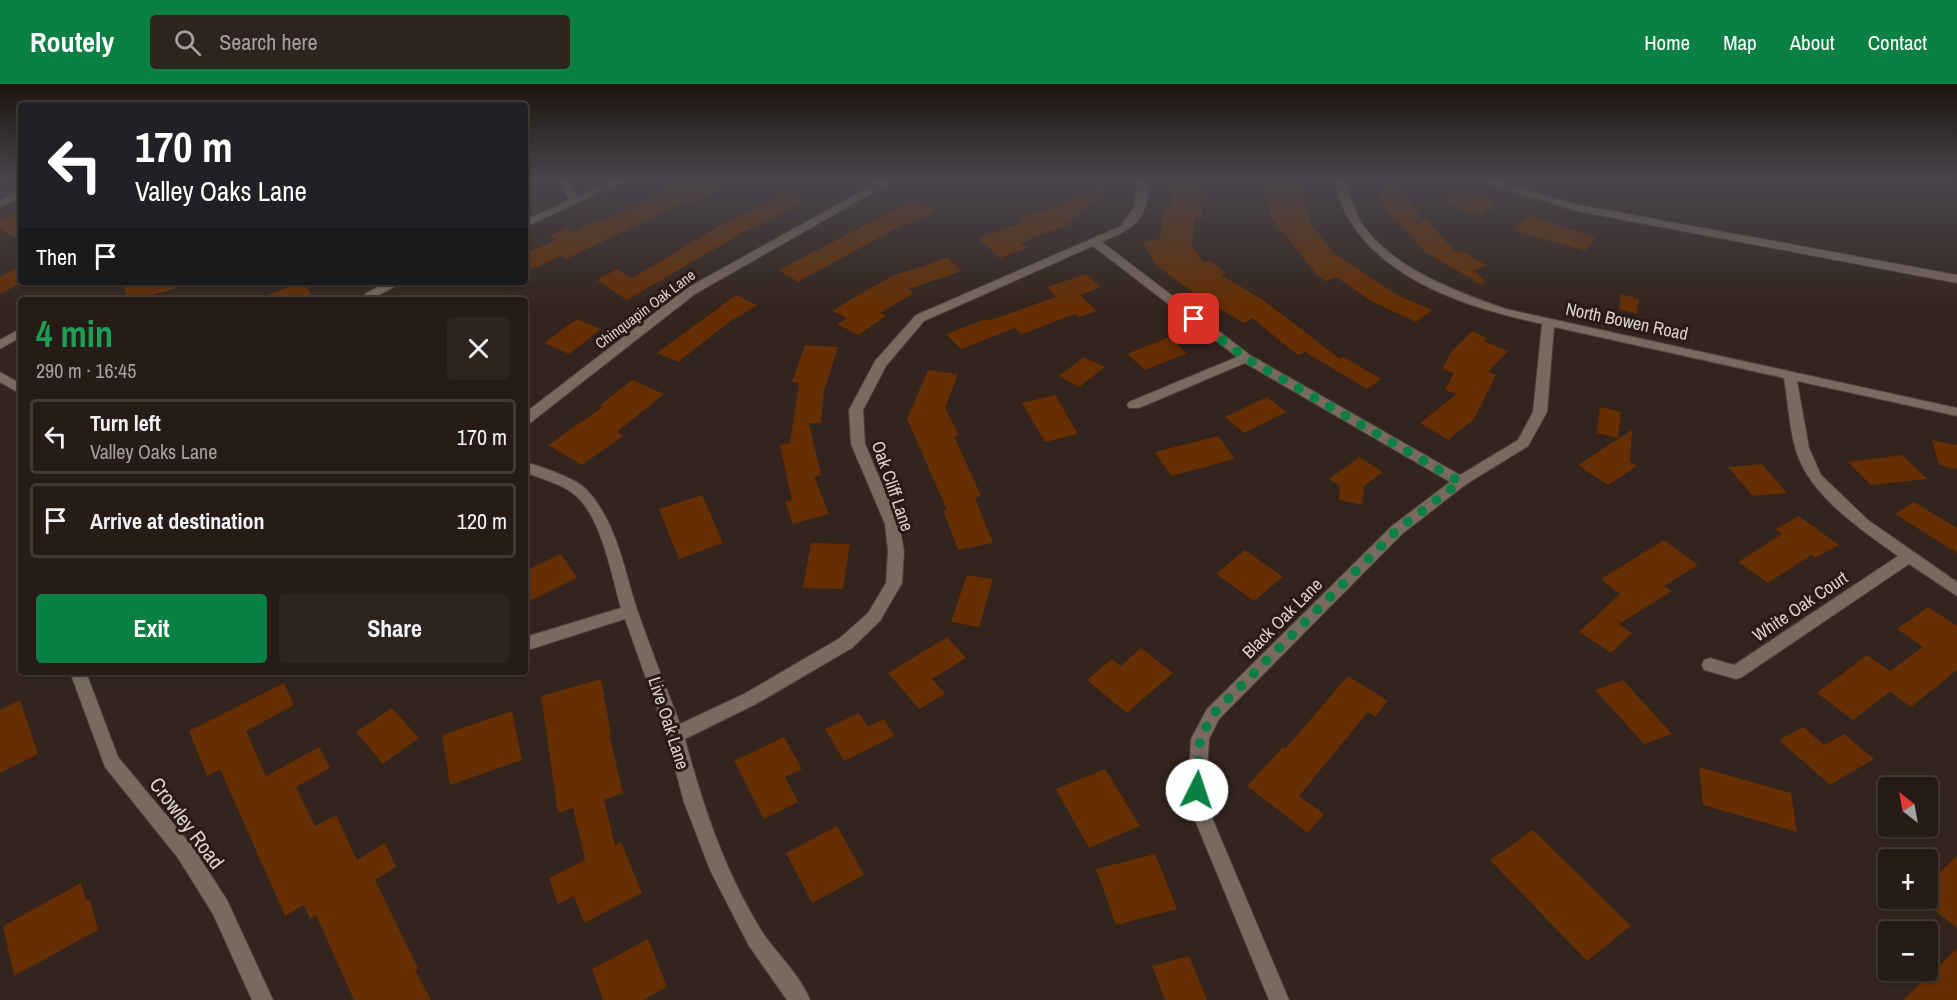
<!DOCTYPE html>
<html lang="en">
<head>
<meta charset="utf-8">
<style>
  :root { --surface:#261b16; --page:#2e241f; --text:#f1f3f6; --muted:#a4a1a1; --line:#423935; --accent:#0b8043 }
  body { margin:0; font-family:"Archivo Narrow",sans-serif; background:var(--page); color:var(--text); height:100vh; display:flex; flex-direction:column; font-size:22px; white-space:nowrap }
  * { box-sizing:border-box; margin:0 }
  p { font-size:20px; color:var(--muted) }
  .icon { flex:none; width:33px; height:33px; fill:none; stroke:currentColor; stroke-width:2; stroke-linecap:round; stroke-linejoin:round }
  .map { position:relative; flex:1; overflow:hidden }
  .side { position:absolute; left:18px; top:213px; width:510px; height:378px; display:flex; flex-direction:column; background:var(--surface); border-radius:6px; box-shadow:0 2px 4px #0004,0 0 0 2px var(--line) }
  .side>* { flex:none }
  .banner { position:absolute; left:18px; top:18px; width:510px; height:183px; border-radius:6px; box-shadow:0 2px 4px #0004,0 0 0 2px var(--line); background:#202124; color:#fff; overflow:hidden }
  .needle { width:39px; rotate:329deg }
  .tools { position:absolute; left:1878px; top:693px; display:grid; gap:12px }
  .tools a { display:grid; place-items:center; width:60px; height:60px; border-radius:6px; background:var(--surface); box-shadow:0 2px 4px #0004,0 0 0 2px var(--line); font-size:30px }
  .pin { position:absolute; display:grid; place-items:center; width:51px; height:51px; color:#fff; margin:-26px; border-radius:12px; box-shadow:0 3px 9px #0006 }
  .me { position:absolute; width:66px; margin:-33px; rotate:4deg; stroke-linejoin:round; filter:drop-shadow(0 0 4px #0008) }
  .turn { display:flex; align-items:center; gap:21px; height:126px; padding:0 18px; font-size:27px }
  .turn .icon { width:78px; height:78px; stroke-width:2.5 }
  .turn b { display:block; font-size:42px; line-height:51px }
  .then { display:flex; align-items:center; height:57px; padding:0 18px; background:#0003; gap:12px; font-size:22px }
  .round { display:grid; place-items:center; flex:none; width:63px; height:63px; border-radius:6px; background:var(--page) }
  .head { display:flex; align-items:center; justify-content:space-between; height:102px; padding:0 18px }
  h1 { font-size:36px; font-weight:700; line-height:45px; color:#1e9e55 }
  .cta { display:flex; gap:12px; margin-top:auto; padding:12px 18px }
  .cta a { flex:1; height:69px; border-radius:6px; background:var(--accent); color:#fff; font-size:24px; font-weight:700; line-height:69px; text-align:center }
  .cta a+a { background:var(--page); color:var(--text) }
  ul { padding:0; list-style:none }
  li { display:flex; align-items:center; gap:18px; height:75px; margin:0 12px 9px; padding:0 6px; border:3px solid var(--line); border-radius:6px }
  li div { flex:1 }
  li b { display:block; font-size:22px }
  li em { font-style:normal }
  header { display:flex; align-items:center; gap:36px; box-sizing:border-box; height:84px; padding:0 30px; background:var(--accent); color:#fff }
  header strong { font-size:28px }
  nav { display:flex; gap:33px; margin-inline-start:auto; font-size:21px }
  .search { width:420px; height:54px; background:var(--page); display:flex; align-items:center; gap:15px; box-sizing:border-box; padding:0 21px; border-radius:6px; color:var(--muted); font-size:22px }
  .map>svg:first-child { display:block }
  .building { fill:#652e03 }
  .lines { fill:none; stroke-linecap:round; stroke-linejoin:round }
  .minor-casing { stroke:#4c403a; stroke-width:2 }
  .minor { fill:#7a6960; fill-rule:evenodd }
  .route { stroke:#0b8043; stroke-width:10; stroke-dasharray:0 18 }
  .labels { text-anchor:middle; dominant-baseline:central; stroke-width:6; stroke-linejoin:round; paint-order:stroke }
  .far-street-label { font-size:15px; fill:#dbd1cc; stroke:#291b14 }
  .street-label { font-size:18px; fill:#dbd1cc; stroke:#291b14 }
  .near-street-label { font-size:21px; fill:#dbd1cc; stroke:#291b14 }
</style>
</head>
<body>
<header>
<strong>Routely</strong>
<div class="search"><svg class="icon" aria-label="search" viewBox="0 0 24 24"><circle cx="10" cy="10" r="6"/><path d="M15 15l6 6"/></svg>Search here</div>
<nav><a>Home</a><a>Map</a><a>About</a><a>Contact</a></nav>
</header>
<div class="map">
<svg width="1957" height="916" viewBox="0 0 1957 916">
  <rect width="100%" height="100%" fill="#33241d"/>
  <g class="building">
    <polygon points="652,98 732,98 691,119 687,117 566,175 561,172 525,188 525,170 556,156 550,152 567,144 573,148 598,136 602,138 668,107"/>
    <polygon points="1170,98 1200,98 1203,135 1194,134 1192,162 1204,179 1210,177 1226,189 1221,191 1263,216 1340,275 1344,273 1381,295 1367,305 1305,268 1298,271 1252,234 1244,239 1202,215 1156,181 1142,158 1160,155 1165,121 1171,122"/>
    <polygon points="1263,98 1299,98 1311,140 1334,169 1397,211 1432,226 1416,238 1371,217 1337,193 1325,197 1317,191 1270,132"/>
    <polygon points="1382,98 1390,98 1418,127 1416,141 1425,134 1457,169 1462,167 1486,181 1474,187 1485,197 1482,201 1425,168 1397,136 1392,136 1380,113"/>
    <polygon points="1108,102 1067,141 1021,159 1027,164 1000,174 978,154 1022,139 1018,136"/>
    <polygon points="1460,105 1497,119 1481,133 1444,118"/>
    <polygon points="789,109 804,118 744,148 627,216 597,196 617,185 632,194 716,144"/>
    <polygon points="915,115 935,127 906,141 904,140 798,198 779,186"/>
    <polygon points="21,127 21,157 0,145 0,136"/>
    <polygon points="1528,131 1545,137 1595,153 1585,167 1514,146"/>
    <polygon points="948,174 962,187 908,205 914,209 880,229 886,232 859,251 837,240 847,234 833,227 851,215 895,191"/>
    <polygon points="21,181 21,199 0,210 0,193"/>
    <polygon points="1086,190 1101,203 1080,211 1097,227 1079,233 1075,230 1022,250 1015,244 961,265 946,250 986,235 988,237 1056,213 1047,203"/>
    <polygon points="123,198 181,198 182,202 135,216 128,216"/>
    <polygon points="303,198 315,216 259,216 259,214"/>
    <polygon points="1621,210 1639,215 1637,230 1619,225"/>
    <polygon points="736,211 757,221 728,239 678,278 657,269"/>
    <polygon points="577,235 601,245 569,270 544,259"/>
    <polygon points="1472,247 1487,254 1484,257 1508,267 1488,288 1496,291 1474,335 1448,356 1420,339 1457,310 1445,306 1454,289 1442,285 1452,267"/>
    <polygon points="1169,253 1187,269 1145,286 1127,270"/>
    <polygon points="805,261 838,263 824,307 821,339 809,339 821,391 814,392 829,430 793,440 785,418 792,416 780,361 790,359 799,299 792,298"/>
    <polygon points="1084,273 1105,283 1079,303 1059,292"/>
    <polygon points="928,286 958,290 945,324 959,351 954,352 981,412 975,414 993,459 958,466 943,426 947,426 907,335"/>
    <polygon points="632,296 664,310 617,348 623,352 582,381 548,361 603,323 599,322"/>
    <polygon points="1055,311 1078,350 1045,358 1022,319"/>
    <polygon points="1267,313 1286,328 1244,349 1225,333"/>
    <polygon points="1600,323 1621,328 1618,354 1597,349"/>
    <polygon points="1632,346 1630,378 1637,382 1608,401 1578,381"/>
    <polygon points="1218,352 1235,375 1171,392 1155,368"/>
    <polygon points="1932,356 1957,361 1957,385 1939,381"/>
    <polygon points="1902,371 1927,395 1871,401 1848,378"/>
    <polygon points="1359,373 1383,388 1364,402 1362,421 1339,416 1340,402 1329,395"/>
    <polygon points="1762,380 1787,409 1753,412 1728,383"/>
    <polygon points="702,411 723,459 679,475 659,425"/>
    <polygon points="1914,418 1957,444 1957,469 1895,430"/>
    <polygon points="1799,432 1839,461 1815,474 1811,471 1768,499 1738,478 1782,450 1775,445"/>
    <polygon points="1664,456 1698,481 1664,502 1672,507 1619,540 1632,549 1611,569 1579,548 1620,510 1601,495"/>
    <polygon points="811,459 850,460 843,505 803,504"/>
    <polygon points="1245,466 1283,493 1254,517 1216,490"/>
    <polygon points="561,470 577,494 525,519 525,487"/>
    <polygon points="967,491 993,495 979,543 951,538"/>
    <polygon points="1928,523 1957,542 1957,586 1911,623 1890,608 1853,636 1817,609 1867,571 1890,587 1923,563 1897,545"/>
    <polygon points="947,553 966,574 932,595 945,610 919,625 888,589"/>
    <polygon points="1141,564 1173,589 1127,629 1087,596 1112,575 1121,582"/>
    <polygon points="1348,592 1388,617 1375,633 1368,628 1299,712 1324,730 1308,749 1247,702 1283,663 1285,665"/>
    <polygon points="601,595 611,650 609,650 623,709 604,716 615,761 621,758 642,809 584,839 574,812 558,820 549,794 585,776 573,724 558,729 541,612"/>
    <polygon points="1623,596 1672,650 1644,660 1595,606"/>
    <polygon points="284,599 294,621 246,647 266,692 319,663 330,684 296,703 315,742 336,731 357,776 385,759 396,783 375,796 418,884 415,886 431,916 354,916 316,831 310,835 304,821 285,832 220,685 207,692 189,647"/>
    <polygon points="20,616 38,670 0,689 0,626"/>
    <polygon points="392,624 419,654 383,680 356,648"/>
    <polygon points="512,627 522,676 450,701 442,651"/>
    <polygon points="859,629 868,643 884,635 894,652 844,677 825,645"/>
    <polygon points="1803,643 1824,661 1844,650 1874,675 1830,701 1779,656"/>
    <polygon points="784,653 802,685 785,693 798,718 764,735 734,677"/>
    <polygon points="1699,683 1791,709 1797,748 1703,721"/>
    <polygon points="1105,685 1140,742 1089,764 1056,705"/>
    <polygon points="837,742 864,791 812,819 786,769"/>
    <polygon points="1533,746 1631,842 1587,877 1490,776"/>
    <polygon points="1155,770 1177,825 1116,841 1096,785"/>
    <polygon points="1957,772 1957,844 1928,821 1928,799"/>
    <polygon points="81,799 86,817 90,815 98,846 14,892 3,842"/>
    <polygon points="648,855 667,903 643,916 603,916 592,885"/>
    <polygon points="1957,865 1957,916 1903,916"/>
    <polygon points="1189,872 1207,916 1165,916 1152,882"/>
  </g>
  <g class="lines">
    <defs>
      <g id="minor">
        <polygon points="558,98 568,98 578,112 609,98 623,98 525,143 525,136 570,116"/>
        <polygon points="878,98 891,98 695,210 530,339 525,340 525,329 687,204"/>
        <path d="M1137 98H1147C1151 135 1132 145 1102 158L1250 271 1460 391 1518 356 1533 328 1542 240C1474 225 1389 200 1350 137 1342 126 1339 111 1336 98H1346C1350 110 1353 122 1358 133 1385 182 1457 208 1506 225L1957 324V332L1797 297 1809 364 1821 391 1868 436 1957 498V512L1909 480 1742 593 1736 595 1704 586 1702 581 1704 576 1710 574 1734 581 1898 472C1860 445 1807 410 1795 363 1789 341 1788 317 1784 294L1554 243 1547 328 1528 362 1465 401 1402 450 1219 635 1209 655 1206 706 1213 736 1289 916H1269L1195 736 1188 706 1191 655 1207 625 1392 442 1450 398 1245 279 1139 324H1129L1127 321 1129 318 1237 273 1093 162 924 237 886 282 863 326 865 360 899 440 904 467 902 499 880 537 852 564 756 620 685 655C703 722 725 789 763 849 778 871 800 891 810 916H787L749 862 710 786 684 718 666 651 625 535 525 567V553L621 524C611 490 602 435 576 412 563 400 541 395 525 388V378C542 383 576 394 587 406 618 440 624 487 638 528 651 566 666 603 680 640L744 610 840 554 868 529 886 499 888 467 885 440 851 360 849 326 875 277 916 231 1121 142 1134 123Z"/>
        <polygon points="1483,98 1499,98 1579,121 1957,191 1957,199 1577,127"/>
        <polygon points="21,106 21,113 0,123 0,116"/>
        <polygon points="387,198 403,198 375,213 367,213 365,210"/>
        <polygon points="71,212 76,213 78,216 65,216"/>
        <polygon points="21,244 21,253 0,265 0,256"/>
        <polygon points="0,288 21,300 21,310 0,298"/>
        <polygon points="70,588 86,588 118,673 192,762 227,816 273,916 252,916 213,830 178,774 105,683"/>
      </g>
    </defs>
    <use href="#minor" class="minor-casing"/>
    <use href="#minor" class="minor"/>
  </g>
  <linearGradient id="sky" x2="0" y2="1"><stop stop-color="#1c1410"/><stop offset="0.43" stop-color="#4a454c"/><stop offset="1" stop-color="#4a454c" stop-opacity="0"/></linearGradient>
  <rect width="1957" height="226" fill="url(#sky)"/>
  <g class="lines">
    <polyline class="route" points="1194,235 1246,274 1460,398 1397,446 1213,630 1200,655 1197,706"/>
  </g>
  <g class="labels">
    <g class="far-street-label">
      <text transform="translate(645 225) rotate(-37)">Chinquapin Oak Lane</text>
    </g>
    <g class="street-label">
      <text transform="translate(1627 237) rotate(12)">North Bowen Road</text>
      <text transform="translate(893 402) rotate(71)">Oak Cliff Lane</text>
      <text transform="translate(1800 522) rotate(-34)">White Oak Court</text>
      <text transform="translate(1282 534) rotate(-45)">Black Oak Lane</text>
      <text transform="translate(669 639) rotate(72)">Live Oak Lane</text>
    </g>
    <g class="near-street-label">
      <text transform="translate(187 739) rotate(53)">Crowley Road</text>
    </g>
  </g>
</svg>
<div class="tools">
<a><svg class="needle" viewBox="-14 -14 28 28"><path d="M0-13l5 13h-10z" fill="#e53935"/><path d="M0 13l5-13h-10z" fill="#a4a1a1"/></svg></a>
<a>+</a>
<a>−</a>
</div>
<div class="pin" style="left:1194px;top:235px;background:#d93025"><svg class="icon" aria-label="arrive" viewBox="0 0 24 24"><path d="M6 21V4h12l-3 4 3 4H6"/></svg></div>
<svg class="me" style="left:1197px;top:706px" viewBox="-20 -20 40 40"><circle r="19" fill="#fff"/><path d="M0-13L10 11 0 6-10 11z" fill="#0b8043"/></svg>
<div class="banner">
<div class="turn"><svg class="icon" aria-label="left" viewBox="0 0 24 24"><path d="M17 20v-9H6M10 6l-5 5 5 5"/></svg><div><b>170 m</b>Valley Oaks Lane</div></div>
<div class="then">Then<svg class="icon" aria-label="arrive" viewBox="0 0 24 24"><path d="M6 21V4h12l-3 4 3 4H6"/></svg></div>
</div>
<section class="side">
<div class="head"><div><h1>4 min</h1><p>290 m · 16:45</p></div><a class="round"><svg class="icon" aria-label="close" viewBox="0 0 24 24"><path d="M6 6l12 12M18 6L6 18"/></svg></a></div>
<ul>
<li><svg class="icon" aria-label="left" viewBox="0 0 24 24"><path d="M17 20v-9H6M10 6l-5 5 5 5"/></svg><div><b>Turn left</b><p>Valley Oaks Lane</p></div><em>170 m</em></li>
<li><svg class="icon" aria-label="arrive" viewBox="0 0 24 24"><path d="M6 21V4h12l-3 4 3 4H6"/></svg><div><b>Arrive at destination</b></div><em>120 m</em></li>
</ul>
<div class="cta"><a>Exit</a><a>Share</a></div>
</section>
</div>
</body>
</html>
